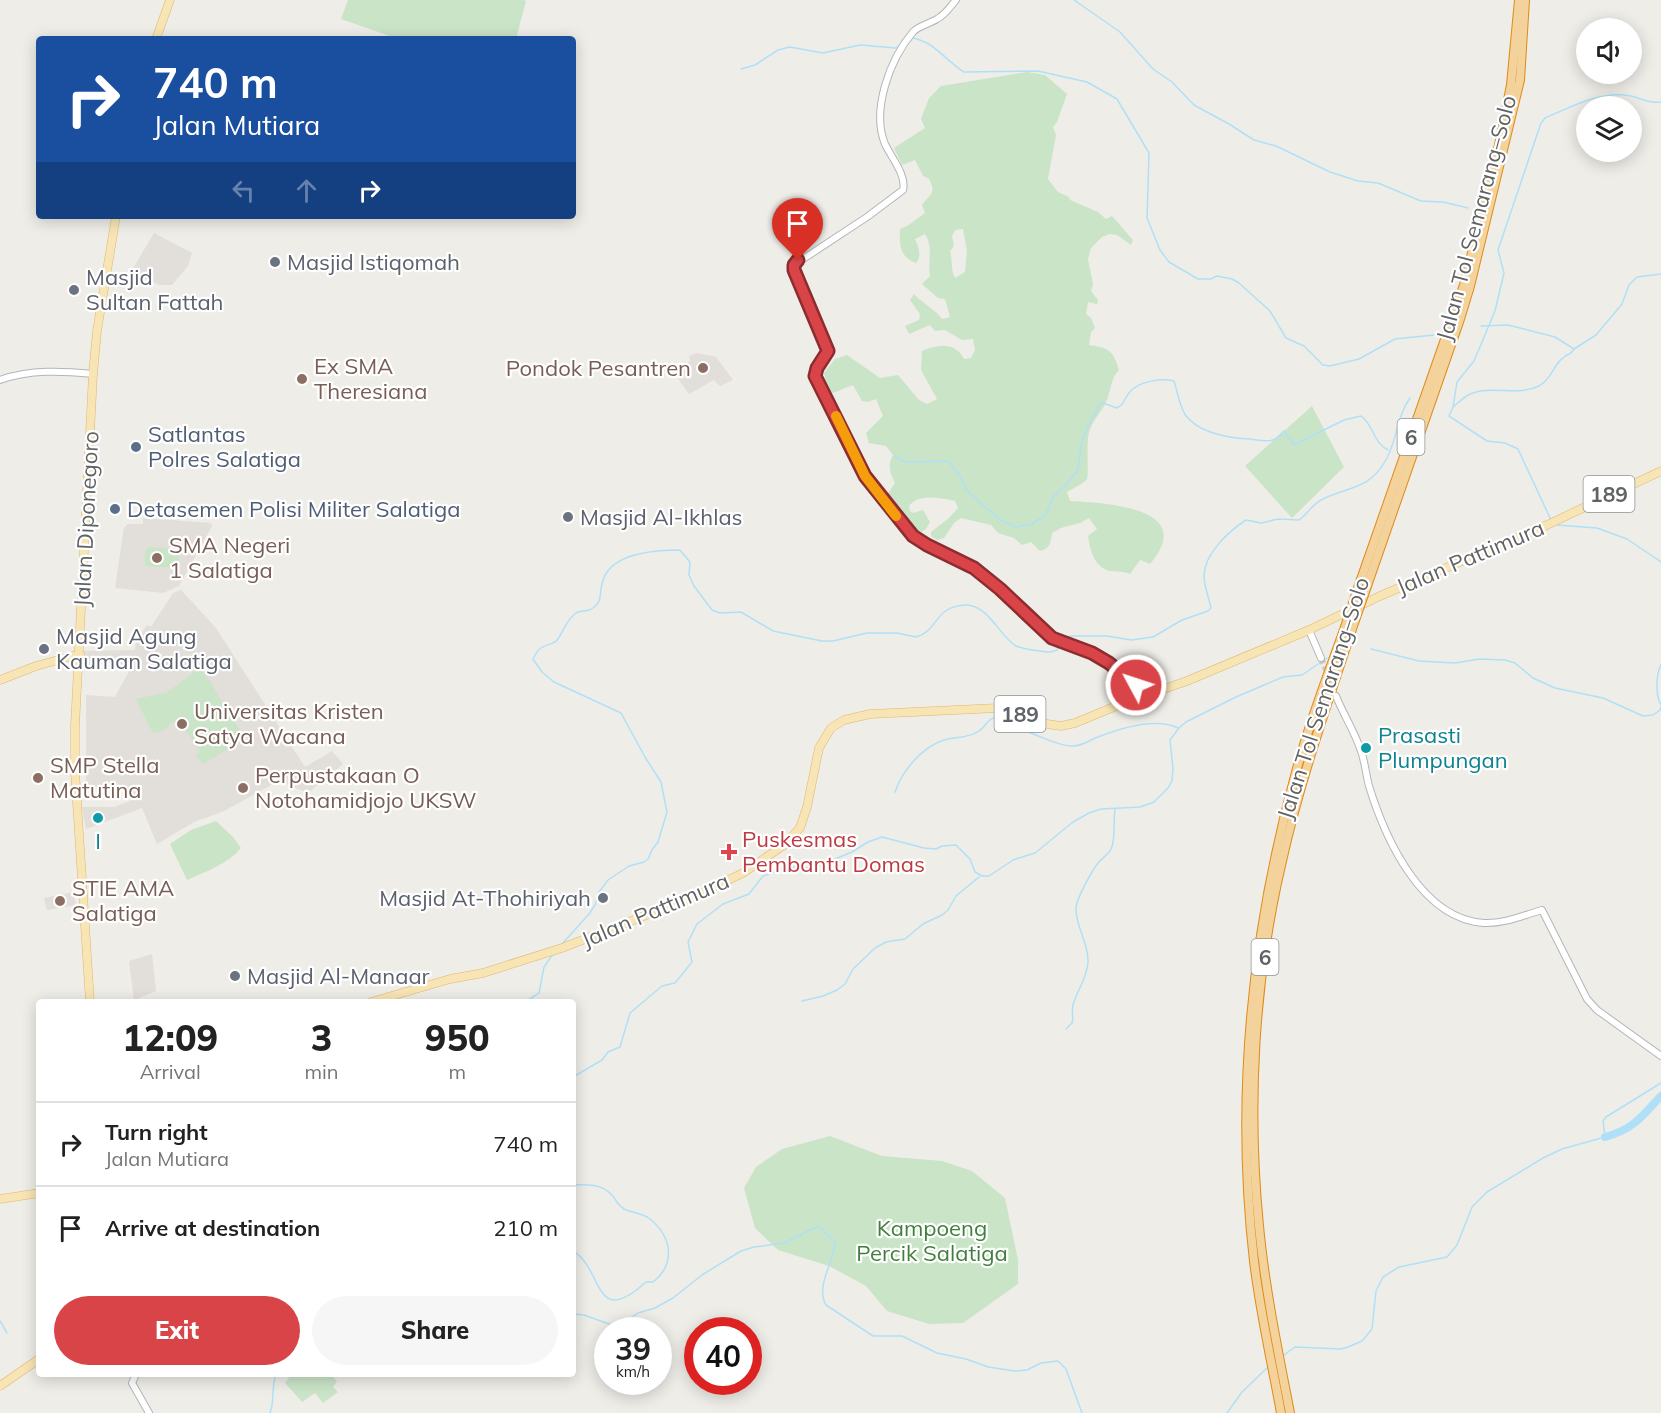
<!DOCTYPE html>
<html lang="en">
<head>
<meta charset="utf-8">
<style>
  :root { --surface:#fff; --page:#f6f6f6; --text:#222; --muted:#767676; --line:#e0e0e0; --accent:#d94449 }
  body { margin:0; font-family:Mulish,sans-serif; background:var(--page); color:var(--text); height:100vh; display:flex; flex-direction:column; font-size:22px; white-space:nowrap }
  * { box-sizing:border-box; margin:0 }
  p { font-size:20px; color:var(--muted) }
  .icon { flex:none; width:33px; height:33px; fill:none; stroke:currentColor; stroke-width:2; stroke-linecap:round; stroke-linejoin:round }
  .map { position:relative; flex:1; overflow:hidden }
  .panel { position:absolute; left:36px; top:999px; width:540px; height:378px; display:flex; flex-direction:column; background:var(--surface); border-radius:6px; box-shadow:0 3px 15px #0003 }
  .panel>* { flex:none }
  .guide { position:absolute; left:36px; top:36px; width:540px; height:183px; border-radius:6px; box-shadow:0 3px 15px #0003; background:#1a4fa0; color:#fff; overflow:hidden }
  .fabs { position:absolute; left:1576px; top:18px; display:grid; gap:12px }
  .fabs a { display:grid; place-items:center; width:66px; height:66px; border-radius:50%; background:var(--surface); box-shadow:0 3px 15px #0003; font-size:30px }
  .speed { position:absolute; left:594px; top:1317px; display:flex; gap:12px; font-size:30px; font-weight:700; text-align:center }
  .speed>* { display:grid; place-content:center; width:78px; height:78px; border-radius:50%; background:var(--surface); box-shadow:0 3px 15px #0003; line-height:1 }
  .speed small { font-size:15px; font-weight:400 }
  .speed .limit { border:9px solid #d22; background:#fff; color:#111 }
  .pin { position:absolute; display:grid; place-items:center; width:51px; height:51px; color:#fff; margin:-62px -26px; border-radius:50% 50% 50% 0; rotate:-45deg; box-shadow:0 0 6px #0007 }
  .pin .icon { rotate:45deg }
  .me { position:absolute; width:66px; margin:-33px; rotate:310deg; stroke-linejoin:round; filter:drop-shadow(0 0 4px #0008) }
  .turn { display:flex; align-items:center; gap:21px; height:126px; padding:0 18px; font-size:27px }
  .turn .icon { width:78px; height:78px; stroke-width:2.5 }
  .turn b { display:block; font-size:42px; line-height:51px }
  .lanes { display:flex; align-items:center; height:57px; padding:0 18px; background:#0003; justify-content:center; gap:30px; direction:ltr }
  .lanes .off { opacity:.35 }
  .eta { display:flex; justify-content:space-evenly; align-items:center; height:102px; text-align:center }
  .eta b { font-size:36px; font-weight:800; line-height:42px }
  .primary-button { display:flex; gap:12px; margin-top:auto; padding:12px 18px }
  .primary-button a { flex:1; height:69px; border-radius:36px; background:var(--accent); color:#fff; font-size:24px; font-weight:800; line-height:69px; text-align:center }
  .primary-button a+a { background:var(--page); color:var(--text) }
  ul { padding:0; list-style:none }
  li { display:flex; align-items:center; gap:18px; height:84px; padding:0 18px; border-top:2px solid var(--line) }
  li div { flex:1 }
  li b { display:block; font-size:22px }
  li em { font-style:normal }
  .map>svg:first-child { display:block }
  .education { fill:#e2ded9 }
  .green { fill:#cae4c7; fill-rule:evenodd }
  .lines { fill:none; stroke-linecap:round; stroke-linejoin:round }
  .stream { stroke:#b0e0f7; stroke-width:1.5 }
  .river { stroke:#b0e0f7; stroke-width:8 }
  .minor-tunnel { stroke:#cbcac8; stroke-width:6; stroke-dasharray:6 3; stroke-linecap:butt }
  .minor-casing { stroke:#b3b5b8; stroke-width:8 }
  .major-casing { stroke:#e4b56c; stroke-width:9 }
  .highway-casing { stroke:#e08a17; stroke-width:10 }
  .minor { stroke:#fff; stroke-width:6 }
  .major { stroke:#f7e5b5; stroke-width:8 }
  .highway { stroke:#f3d39b; stroke-width:8 }
  .highway-bridge-casing { stroke:#e08a17; stroke-width:10; stroke-linecap:butt }
  .highway-bridge { stroke:#f3d39b; stroke-width:8 }
  .route-casing { stroke:#8d2c2f; stroke-width:15 }
  .route { stroke:#d94449; stroke-width:10 }
  .slow { stroke:#f59e0b; stroke-width:10 }
  .worship-dot { fill:#6b7280; stroke:#fff; stroke-width:2 }
  .education-dot { fill:#8d6e63; stroke:#fff; stroke-width:2 }
  .service-dot { fill:#5c6f8a; stroke:#fff; stroke-width:2 }
  .culture-dot { fill:#0f9aa8; stroke:#fff; stroke-width:2 }
  .health-dot { fill:#e0444e; stroke:#fff; stroke-width:2 }
  .labels { text-anchor:middle; dominant-baseline:central; stroke-width:4.5; stroke-linejoin:round; paint-order:stroke }
  .shield { fill:#fff; stroke:#8f9294; stroke-width:1.5 }
  .shield-label { font-size:21px; font-weight:bold; fill:#5f6366 }
  .street-label { font-size:22px; fill:#5f6366; stroke:#fff }
  .worship-label { font-size:22px; fill:#5b616d; stroke:#fff; text-anchor:start }
  .education-label { font-size:22px; fill:#785e54; stroke:#fff; text-anchor:start }
  .service-label { font-size:22px; fill:#4e5e75; stroke:#fff; text-anchor:start }
  .culture-label { font-size:22px; fill:#0d838f; stroke:#fff; text-anchor:start }
  .health-label { font-size:22px; fill:#be3a42; stroke:#fff; text-anchor:start }
  .park-label { font-size:22px; fill:#417f3d; stroke:#fff }
</style>
</head>
<body>
<div class="map">
<svg width="1661" height="1413" viewBox="0 0 1661 1413">
  <rect width="100%" height="100%" fill="#efede8"/>
  <g class="education">
    <polygon points="154,233 192,253 188,266 172,285 159,285 131,272"/>
    <polygon points="696,353 716,357 733,380 720,386 714,380 689,394 675,374 690,361 689,356"/>
    <polygon points="143,518 211,523 212,526 179,586 163,593 115,588 124,527 126,527 127,524 143,524"/>
    <polygon points="181,590 216,628 305,767 332,751 343,764 308,793 279,781 222,812 194,822 157,844 142,808 86,829 82,807 115,807 132,800 127,786 86,789 86,695 115,697 133,664 78,665 79,651 135,650 136,641 147,625 151,627 173,593"/>
    <polygon points="73,892 76,905 47,910 44,898"/>
    <polygon points="152,954 156,991 134,1000 129,961"/>
  </g>
  <g class="green">
    <polygon points="348,0 523,0 526,1 516,39 398,39 341,19"/>
    <path d="M1027 72 1045 75 1067 94 1057 122 1053 127 1056 135 1048 179 1058 192 1069 197 1070 200 1098 212 1106 219 1112 216 1133 240 1131 245 1117 235 1110 234 1102 237 1091 248 1088 259 1093 284 1091 291 1098 300 1097 304 1088 302 1086 314 1091 318 1095 328 1091 332 1089 345C1109 348 1113 350 1119 370 1111 377 1111 390 1107 400 1102 412 1092 420 1089 433 1086 442 1089 476 1087 479 1082 485 1073 488 1067 492L1070 501C1104 503 1199 507 1150 564L1140 560 1130 574C1123 571 1118 572 1111 571 1095 569 1090 550 1088 536L1097 529 1089 518 1080 523 1061 528 1052 533C1051 542 1050 549 1040 551L1031 542 1022 545 1014 538 998 533 991 525 961 518 954 523 944 538 937 540 931 536V532L949 518 958 508 955 501C941 498 919 493 909 506L910 511 913 513 923 510 930 522 926 529 919 533 914 529 910 531 900 519 902 515 887 495 895 483C890 473 887 466 893 455L886 446 869 443 866 433 883 416 876 399 868 402 862 401 853 385 833 393 828 389 824 373 835 359 847 355 880 378 898 375 919 400 927 404 937 399 921 370 922 351C939 344 955 342 964 359L971 358 975 350 973 339 962 340 945 330 935 331 930 325 909 334 905 326 919 320 920 314 910 300 914 294C923 304 934 308 942 319L950 317 945 299 938 298 922 284 930 276C927 261 934 248 925 234L915 239C919 248 922 256 916 263 900 258 899 244 900 229L907 226 925 213 922 205C930 194 937 193 929 179L923 176 915 160 902 165 894 148 925 128 921 119 929 98 941 86ZM963 229 967 251 965 272 955 278C950 268 953 261 950 251L954 246 952 236 955 230Z"/>
    <polygon points="1312,406 1344,467 1292,518 1245,466"/>
    <polygon points="150,547 178,550 179,564 176,568 145,566 145,551"/>
    <polygon points="201,667 245,739 203,764 196,755 200,751 178,719 160,732 153,733 136,699 168,692"/>
    <path d="M216 821 233 837 241 848C226 865 207 871 187 880L170 844 191 830Z"/>
    <polygon points="830,1136 882,1156 942,1161 972,1171 1005,1198 1018,1260 1018,1284 963,1323 929,1324 887,1311 866,1286 829,1266 778,1250 755,1228 744,1188 756,1167 782,1149"/>
    <polygon points="292,1374 330,1374 337,1381 333,1387 338,1392 323,1403 315,1393 302,1402 285,1383"/>
  </g>
  <g class="lines">
    <g class="stream">
      <polyline points="1074,0 1120,32 1153,69 1172,82 1194,105 1229,124 1254,140 1276,146 1330,172 1358,181 1378,183 1421,201 1443,202 1468,208"/>
      <path d="M911 38C933 40 946 61 964 72L1038 71 1087 82 1117 99 1149 153 1147 218 1160 250 1169 262 1198 279H1211L1217 276 1232 279 1239 283 1270 311 1286 338 1304 346 1323 365 1330 366 1359 359 1395 339 1434 335"/>
      <polyline points="741,69 755,65 778,50 790,47 823,53 860,45 896,48 902,43"/>
      <polyline points="1481,326 1508,325 1555,337 1574,349"/>
      <path d="M1453 407C1458 403 1463 398 1468 395 1490 384 1517 397 1539 386 1554 378 1553 360 1571 353L1574 349 1596 335 1622 304 1629 285 1637 277 1661 274"/>
      <path d="M895 457 906 462 948 461 960 476 966 490 999 519 1016 527 1031 524 1045 516 1054 496 1067 484 1078 470 1081 446 1087 428 1100 404 1103 403 1117 408C1124 405 1124 399 1129 393 1138 381 1160 378 1174 381 1178 393 1179 406 1186 416 1201 434 1228 438 1250 439 1257 440 1266 442 1273 440 1277 439 1281 434 1284 431L1294 445 1344 420 1361 416C1374 425 1373 443 1388 450"/>
      <path d="M1551 520 1518 449 1505 443 1487 441 1449 416 1453 407 1457 382 1474 361 1495 311 1504 273 1498 250 1541 123 1545 118C1569 108 1598 92 1625 95 1638 96 1647 104 1661 102"/>
      <polyline points="1557,525 1597,528 1627,539 1661,562"/>
      <path d="M1063 638 1071 636H1107L1131 640 1153 637 1182 620 1208 611 1211 608C1209 598 1204 586 1204 576 1204 554 1229 531 1246 520L1261 523 1278 519 1299 520C1308 514 1312 504 1323 499 1350 486 1370 490 1387 458 1397 439 1397 416 1410 398"/>
      <polyline points="1371,649 1419,661 1455,663 1479,659 1505,660 1515,663 1533,678 1555,688 1603,698 1643,716 1653,715 1660,710 1661,707"/>
      <path d="M1661 664C1656 676 1655 694 1661 705"/>
      <path d="M895 792C902 771 922 747 944 740 954 737 970 738 979 731 987 726 988 715 1001 718 1007 719 1012 724 1017 726 1027 732 1062 747 1073 746 1082 746 1090 740 1098 737 1121 728 1155 717 1178 728"/>
      <path d="M562 944 589 914 595 905 599 892 608 880 629 866 644 862 648 859 652 850 658 842 667 812 661 782 645 757 621 713 554 682 542 672 533 659C535 655 538 650 541 648 546 644 553 645 557 640 564 631 566 620 576 613 581 610 588 612 593 608 603 601 599 593 602 584 608 553 655 550 680 550L690 562 689 575 694 586 712 610 720 613 741 612 773 631 822 641H833L867 633H897L916 637C939 631 933 607 965 605 988 604 1000 637 1016 646 1022 649 1031 650 1039 651 1046 652 1050 653 1057 650L1061 643"/>
      <polyline points="802,1001 823,996 837,990 845,984 853,969 875,948 886,942 905,939 923,924 942,915 948,910 956,896 979,877"/>
      <polyline points="525,1002 539,993 544,967 553,954"/>
      <path d="M1066 1029 1072 1023C1074 1017 1071 1010 1073 1005 1077 990 1087 979 1088 962 1089 943 1075 926 1076 908 1077 897 1092 871 1098 863 1102 858 1108 855 1111 849 1116 839 1113 822 1115 809"/>
      <polyline points="573,1077 602,1060 608,1052 620,1047 630,1013 662,986 675,983 692,962 688,942 697,924 723,904 749,894 763,876 791,867 813,868 852,852 868,842 882,837 924,848 936,849 942,846 956,845 970,859 975,872 982,876 989,876 1013,860 1035,853 1073,822 1089,813 1101,809 1140,807 1154,802 1168,788 1172,781 1173,768 1170,740 1179,728 1186,722 1236,697 1283,677 1302,675 1327,658"/>
      <path d="M573 1185C587 1184 602 1184 612 1195 617 1201 617 1205 624 1209 632 1213 642 1213 650 1219 672 1237 676 1264 653 1282H646C593 1330 604 1269 573 1251"/>
      <path d="M573 1314 584 1315 606 1323 614 1325 623 1323 638 1313 655 1308 673 1298 702 1275 741 1251 754 1247 784 1243 814 1228 820 1227 835 1242C834 1263 815 1286 826 1305L873 1336H902L937 1353 966 1359 988 1367 1015 1371 1027 1370 1041 1363 1058 1361 1066 1369 1082 1413"/>
      <polyline points="0,1321 7,1333"/>
      <polyline points="1284,1355 1295,1347 1341,1349 1348,1347 1362,1341 1372,1329 1376,1291 1383,1277 1399,1267 1447,1257 1457,1245 1472,1207 1487,1192 1543,1158 1562,1149 1605,1137 1603,1121 1606,1117 1661,1083"/>
      <path d="M270 1413C275 1400 271 1387 276 1374"/>
      <polyline points="1227,1413 1242,1392 1268,1367"/>
    </g>
    <path class="river" d="M1605 1137C1634 1129 1641 1117 1661 1096"/>
    <polyline class="minor-tunnel" points="1321,658 1328,674"/>
    <defs>
      <g id="minor">
        <path d="M956 0C950 7 945 15 937 19 929 24 918 26 913 32 890 59 871 110 885 144 891 157 907 176 903 190L867 217 794 265C793 287 821 327 828 351L817 368 815 376C843 433 866 489 912 534 929 551 956 555 975 569 1001 588 1021 613 1046 633 1057 642 1070 644 1083 649 1100 656 1137 679 1142 697"/>
        <path d="M0 380C30 369 63 371 93 374"/>
        <polyline points="1309,630 1321,658"/>
        <path d="M1336 696C1343 714 1355 732 1361 751 1365 762 1366 775 1369 786 1385 838 1421 919 1484 923 1504 924 1524 915 1542 910L1587 999 1597 1010 1661 1056"/>
        <polyline points="136,1374 132,1383 149,1413"/>
      </g>
      <g id="major">
        <polyline points="156,39 170,0"/>
        <polyline points="0,680 36,666 80,654"/>
        <polyline points="90,1002 75,772 75,726 93,374 97,331 116,216"/>
        <polyline points="371,1002 450,979 483,973 562,948 695,896 743,873 784,845 800,828 807,807 819,748 831,728 844,720 870,714 998,708 1047,724 1061,726 1075,723 1126,702 1187,681 1309,630 1380,596 1547,525 1661,471"/>
        <polyline points="0,1199 39,1193"/>
        <polyline points="0,1386 39,1359"/>
      </g>
      <g id="highway">
        <polyline points="1367,586 1460,319 1470,286 1520,80 1525,0"/>
        <polyline points="1358,588 1464,285 1499,145 1511,85 1519,0"/>
        <path d="M1281 1413C1272 1363 1260 1312 1254 1261 1235 1097 1252 932 1296 772 1309 723 1328 675 1345 627"/>
        <path d="M1290 1413C1278 1351 1265 1289 1259 1226 1247 1105 1254 979 1282 861 1300 780 1328 702 1354 623"/>
      </g>
    </defs>
    <use href="#minor" class="minor-casing"/>
    <use href="#major" class="major-casing"/>
    <use href="#highway" class="highway-casing"/>
    <use href="#minor" class="minor"/>
    <use href="#major" class="major"/>
    <use href="#highway" class="highway"/>
    <defs>
      <g id="highway-bridge">
        <polyline points="1354,623 1367,586"/>
        <polyline points="1345,627 1358,588"/>
      </g>
    </defs>
    <use href="#highway-bridge" class="highway-bridge-casing"/>
    <use href="#highway-bridge" class="highway-bridge"/>
  </g>
  <g class="lines">
    <defs>
      <polyline id="route" points="798,260 794,265 794,270 828,351 817,368 815,376 865,476 913,536 927,545 974,568 1000,589 1052,638 1092,653 1109,663 1136,685"/>
    </defs>
    <use href="#route" class="route-casing"/>
    <use href="#route" class="route"/>
    <polyline class="slow" points="836,416 865,476 896,516"/>
  </g>
  <g class="worship-dot">
    <circle cx="275" cy="262" r="6"/>
    <circle cx="74" cy="290" r="6"/>
    <circle cx="568" cy="517" r="6"/>
    <circle cx="44" cy="649" r="6"/>
    <circle cx="603" cy="898" r="6"/>
    <circle cx="235" cy="976" r="6"/>
  </g>
  <g class="education-dot">
    <circle cx="703" cy="368" r="6"/>
    <circle cx="302" cy="379" r="6"/>
    <circle cx="157" cy="558" r="6"/>
    <circle cx="182" cy="724" r="6"/>
    <circle cx="38" cy="778" r="6"/>
    <circle cx="243" cy="788" r="6"/>
    <circle cx="60" cy="901" r="6"/>
  </g>
  <g class="service-dot">
    <circle cx="136" cy="447" r="6"/>
    <circle cx="115" cy="509" r="6"/>
  </g>
  <g class="culture-dot">
    <circle cx="1366" cy="748" r="6"/>
    <circle cx="98" cy="818" r="6"/>
  </g>
  <path class="health-dot" d="M726 843h6v6h6v6h-6v6h-6v-6h-6v-6h6z"/>
  <g class="labels">
    <g class="shield">
      <rect x="1397.5" y="419" width="27" height="36" rx="4.5"/>
      <rect x="1583.5" y="476" width="51" height="36" rx="4.5"/>
      <rect x="994.5" y="696" width="51" height="36" rx="4.5"/>
      <rect x="1251.5" y="939" width="27" height="36" rx="4.5"/>
    </g>
    <g class="shield-label">
      <text x="1411" y="437">6</text>
      <text x="1609" y="494">189</text>
      <text x="1020" y="714">189</text>
      <text x="1265" y="957">6</text>
    </g>
    <g class="street-label">
      <text transform="translate(1476 218) rotate(-75)">Jalan Tol Semarang–Solo</text>
      <text transform="translate(86 519) rotate(-87)">Jalan Diponegoro</text>
      <text transform="translate(1470 557) rotate(-23)">Jalan Pattimura</text>
      <text transform="translate(1323 698) rotate(-72)">Jalan Tol Semarang–Solo</text>
      <text transform="translate(655 910) rotate(-23)">Jalan Pattimura</text>
    </g>
    <g class="worship-label">
      <text x="287" y="262">Masjid Istiqomah</text>
      <text x="86" y="277">Masjid<tspan x="86" dy="25">Sultan Fattah</tspan></text>
      <text x="580" y="517">Masjid Al-Ikhlas</text>
      <text x="56" y="636">Masjid Agung<tspan x="56" dy="25">Kauman Salatiga</tspan></text>
      <text x="591" y="898" text-anchor="end">Masjid At-Thohiriyah</text>
      <text x="247" y="976">Masjid Al-Manaar</text>
    </g>
    <g class="education-label">
      <text x="314" y="366">Ex SMA<tspan x="314" dy="25">Theresiana</tspan></text>
      <text x="691" y="368" text-anchor="end">Pondok Pesantren</text>
      <text x="169" y="545">SMA Negeri<tspan x="169" dy="25">1 Salatiga</tspan></text>
      <text x="194" y="711">Universitas Kristen<tspan x="194" dy="25">Satya Wacana</tspan></text>
      <text x="50" y="765">SMP Stella<tspan x="50" dy="25">Matutina</tspan></text>
      <text x="255" y="775">Perpustakaan O<tspan x="255" dy="25">Notohamidjojo UKSW</tspan></text>
      <text x="72" y="888">STIE AMA<tspan x="72" dy="25">Salatiga</tspan></text>
    </g>
    <g class="service-label">
      <text x="148" y="434">Satlantas<tspan x="148" dy="25">Polres Salatiga</tspan></text>
      <text x="127" y="509">Detasemen Polisi Militer Salatiga</text>
    </g>
    <g class="culture-label">
      <text x="1378" y="735">Prasasti<tspan x="1378" dy="25">Plumpungan</tspan></text>
      <text x="98" y="841" text-anchor="middle">I</text>
    </g>
    <g class="health-label">
      <text x="742" y="839">Puskesmas<tspan x="742" dy="25">Pembantu Domas</tspan></text>
    </g>
    <g class="park-label">
      <text x="932" y="1228">Kampoeng<tspan x="932" dy="25">Percik Salatiga</tspan></text>
    </g>
  </g>
</svg>
<div class="fabs">
<a><svg class="icon" aria-label="sound" viewBox="0 0 24 24"><path d="M4 9h4l5-4v14l-5-4H4zM17 9q2 3 0 6"/></svg></a>
<a><svg class="icon" aria-label="layers" viewBox="0 0 24 24"><path d="M12 4l9 5-9 5-9-5zM3 14l9 5 9-5"/></svg></a>
</div>
<div class="speed"><div>39<small>km/h</small></div><div class="limit">40</div></div>
<div class="pin" style="left:798px;top:260px;background:#d93025"><svg class="icon" aria-label="arrive" viewBox="0 0 24 24"><path d="M6 21V4h12l-3 4 3 4H6"/></svg></div>
<svg class="me" style="left:1136px;top:685px" viewBox="-20 -20 40 40"><circle r="17" fill="#d94449" stroke="#fff" stroke-width="3"/><path d="M0-11L8 9 0 5-8 9z" fill="#fff"/></svg>
<div class="guide">
<div class="turn"><svg class="icon" aria-label="right" viewBox="0 0 24 24"><path d="M7 20v-9h11M14 6l5 5-5 5"/></svg><div><b>740 m</b>Jalan Mutiara</div></div>
<div class="lanes"><svg class="icon off" aria-label="left" viewBox="0 0 24 24"><path d="M17 20v-9H6M10 6l-5 5 5 5"/></svg><svg class="icon off" aria-label="ahead" viewBox="0 0 24 24"><path d="M12 20V5M6 11l6-6 6 6"/></svg><svg class="icon" aria-label="right" viewBox="0 0 24 24"><path d="M7 20v-9h11M14 6l5 5-5 5"/></svg></div>
</div>
<section class="panel">
<div class="eta">
<div><b>12:09</b><p>Arrival</p></div>
<div><b>3</b><p>min</p></div>
<div><b>950</b><p>m</p></div>
</div>
<ul>
<li><svg class="icon" aria-label="right" viewBox="0 0 24 24"><path d="M7 20v-9h11M14 6l5 5-5 5"/></svg><div><b>Turn right</b><p>Jalan Mutiara</p></div><em>740 m</em></li>
<li><svg class="icon" aria-label="arrive" viewBox="0 0 24 24"><path d="M6 21V4h12l-3 4 3 4H6"/></svg><div><b>Arrive at destination</b></div><em>210 m</em></li>
</ul>
<div class="primary-button"><a>Exit</a><a>Share</a></div>
</section>
</div>
</body>
</html>
